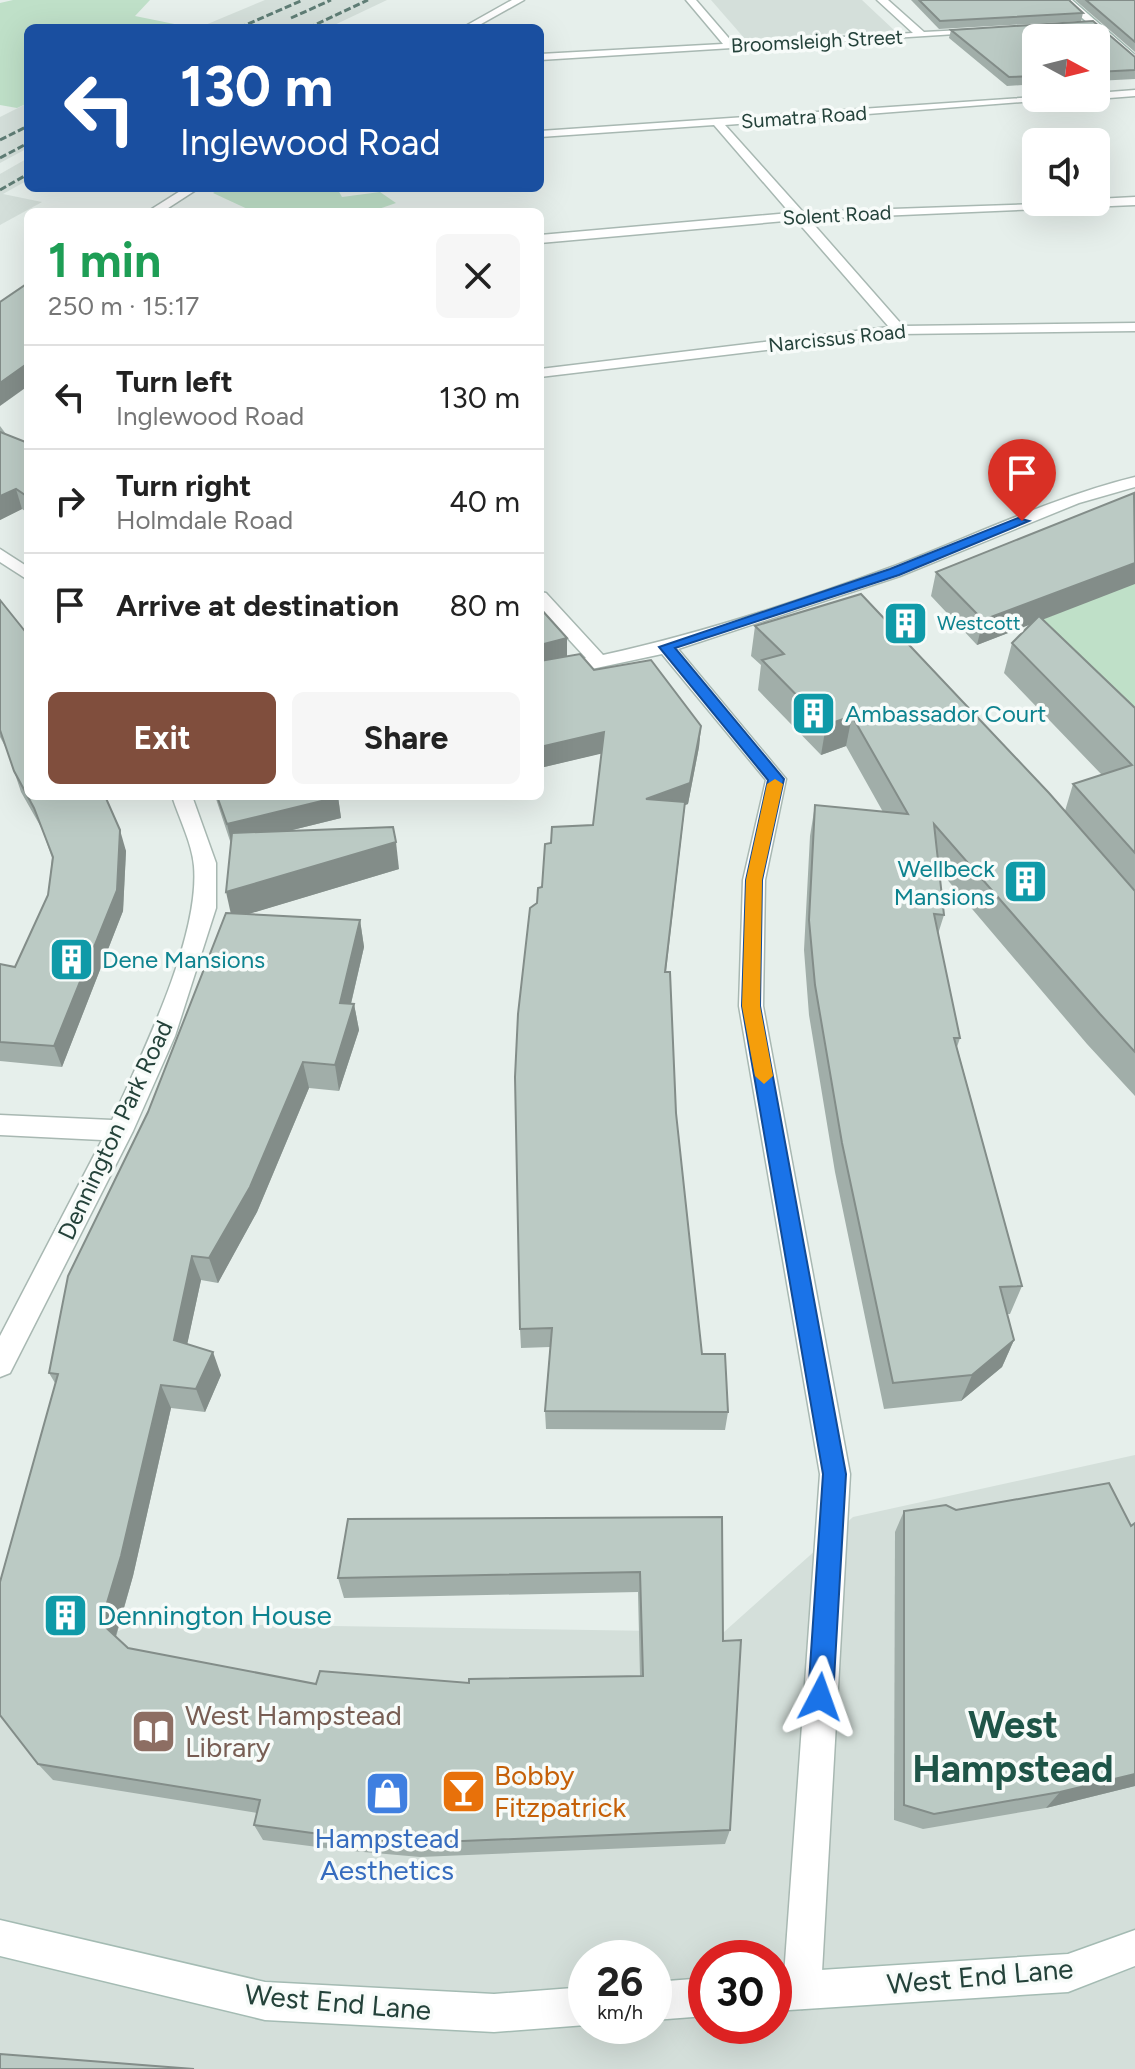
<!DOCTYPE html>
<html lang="en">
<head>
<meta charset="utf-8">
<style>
  :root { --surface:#fff; --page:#f6f6f6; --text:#222; --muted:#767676; --line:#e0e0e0; --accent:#804e3d }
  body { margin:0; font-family:Figtree,sans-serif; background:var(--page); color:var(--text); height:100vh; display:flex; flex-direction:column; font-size:30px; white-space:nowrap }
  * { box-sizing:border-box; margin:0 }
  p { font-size:26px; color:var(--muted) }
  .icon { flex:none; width:44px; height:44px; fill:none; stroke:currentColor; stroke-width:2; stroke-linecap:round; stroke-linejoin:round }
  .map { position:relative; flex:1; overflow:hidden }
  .drawer { position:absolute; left:24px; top:208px; width:520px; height:592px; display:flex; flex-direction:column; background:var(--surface); border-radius:12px; box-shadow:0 8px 32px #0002 }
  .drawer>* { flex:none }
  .top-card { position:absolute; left:24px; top:24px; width:520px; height:168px; border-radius:12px; box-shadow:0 8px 32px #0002; background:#1a4fa0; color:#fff; overflow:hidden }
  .needle { width:52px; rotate:97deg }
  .fabs { position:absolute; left:1022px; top:24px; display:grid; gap:16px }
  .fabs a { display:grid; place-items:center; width:88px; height:88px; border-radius:12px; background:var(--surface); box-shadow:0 8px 32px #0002; font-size:40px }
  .speed { position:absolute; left:568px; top:1940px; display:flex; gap:16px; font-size:40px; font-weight:700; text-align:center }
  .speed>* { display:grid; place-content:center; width:104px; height:104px; border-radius:50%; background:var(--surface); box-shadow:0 8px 32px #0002; line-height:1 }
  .speed small { font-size:20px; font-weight:400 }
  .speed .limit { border:12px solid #d22; background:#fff; color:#111 }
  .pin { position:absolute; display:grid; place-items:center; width:68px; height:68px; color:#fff; margin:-82px -34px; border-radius:50% 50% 50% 0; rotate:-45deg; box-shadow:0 0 8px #0007 }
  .pin .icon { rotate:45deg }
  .me { position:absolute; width:88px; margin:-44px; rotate:4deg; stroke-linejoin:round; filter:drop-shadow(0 0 6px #0008) }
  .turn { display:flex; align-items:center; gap:28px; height:168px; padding:0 24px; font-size:36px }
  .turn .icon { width:104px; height:104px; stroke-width:2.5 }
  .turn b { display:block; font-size:56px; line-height:68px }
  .round { display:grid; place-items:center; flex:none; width:84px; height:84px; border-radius:12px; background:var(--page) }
  .headline { display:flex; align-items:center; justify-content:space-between; height:136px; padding:0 24px }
  h1 { font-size:48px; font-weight:700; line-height:60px; color:#1e9e55 }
  .action { display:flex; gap:16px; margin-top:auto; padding:16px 24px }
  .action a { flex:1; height:92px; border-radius:12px; background:var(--accent); color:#fff; font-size:32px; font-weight:700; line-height:92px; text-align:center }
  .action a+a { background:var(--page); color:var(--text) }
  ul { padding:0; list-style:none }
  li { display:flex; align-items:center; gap:24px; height:104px; padding:0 24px; border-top:2px solid var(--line) }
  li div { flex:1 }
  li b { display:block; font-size:30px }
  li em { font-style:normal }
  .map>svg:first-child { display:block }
  .built { fill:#d4dfda; fill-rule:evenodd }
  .green { fill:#bfe0c8 }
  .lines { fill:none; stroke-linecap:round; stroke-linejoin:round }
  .street-casing { stroke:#a8b8b2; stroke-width:3 }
  .secondary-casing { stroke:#a4bbb3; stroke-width:3 }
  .street { fill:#fff; fill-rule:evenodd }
  .secondary { fill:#fff; fill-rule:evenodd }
  .rail { stroke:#5f7d75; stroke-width:3; stroke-dasharray:7 3; stroke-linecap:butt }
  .wall { fill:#a1aea9 }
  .shaded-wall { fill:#838d89 }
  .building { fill:#bbcac4; stroke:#838d89; stroke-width:2 }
  .route { fill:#1a73e8; stroke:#114b97; stroke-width:2 }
  .slow { fill:#f59e0b }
  .labels { text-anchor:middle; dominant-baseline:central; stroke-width:7; stroke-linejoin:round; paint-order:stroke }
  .far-street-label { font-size:20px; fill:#24423a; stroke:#f7fbf9 }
  .far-culture-label { font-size:20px; fill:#0d838f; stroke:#f7fbf9; text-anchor:start }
  .culture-label { font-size:24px; fill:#0d838f; stroke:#f7fbf9; text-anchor:start }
  .street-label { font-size:24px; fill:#24423a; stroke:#f7fbf9 }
  .near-culture-label { font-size:28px; fill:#0d838f; stroke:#f7fbf9; text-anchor:start }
  .near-education-label { font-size:28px; fill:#785e54; stroke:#f7fbf9; text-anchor:start }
  .near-food-label { font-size:28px; fill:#c56008; stroke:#f7fbf9; text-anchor:start }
  .near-shop-label { font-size:28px; fill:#366cbe; stroke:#f7fbf9 }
  .near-street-label { font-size:28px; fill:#24423a; stroke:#f7fbf9 }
  .near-district-label { font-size:38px; font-weight:bold; fill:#1f5548; stroke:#f7fbf9 }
</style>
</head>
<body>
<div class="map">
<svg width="1135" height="2069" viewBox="0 0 1135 2069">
  <rect width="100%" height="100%" fill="#e6efeb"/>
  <g class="built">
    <polygon points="265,0 387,0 328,28 198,28"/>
    <polygon points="711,0 862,0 895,31 745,39"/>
    <polygon points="28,103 28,148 0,163 0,117"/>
    <polygon points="28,158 28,180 3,194 42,202 0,225 0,174"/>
    <path d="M1135 1455V2069H0V1679L138 1623 724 1632 853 1517ZM586 1958H654V2026H586ZM706 1958H774V2026H706Z"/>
  </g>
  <g class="green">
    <polygon points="13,0 150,0 135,16 194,28 28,28 28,103 17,108 0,105 0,3"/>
    <polygon points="221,188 337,188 342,197 380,192 396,203 370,212 254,212 213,193"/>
    <polygon points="1135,582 1135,707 1068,648 1031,624"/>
  </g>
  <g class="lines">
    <defs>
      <g id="street">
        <polygon points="512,0 524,0 474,28 462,28"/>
        <polygon points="686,0 696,0 733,43 913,33 877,0 888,0 924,32 983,29 988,32 540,60 540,54 723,44"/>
        <polygon points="1135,90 1135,96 1096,99 1092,98 1096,98 1096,93"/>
        <polygon points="1036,97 1073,98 725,125 803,212 1096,202 1096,199 1135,197 1135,205 809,219 903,326 1135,323 1135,331 899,334 540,377 540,369 889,327 796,220 540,243 540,235 790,213 714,125 540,137 540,131"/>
        <polygon points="185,188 199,188 162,212 147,212"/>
        <path d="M1135 477V487L1079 503 900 576 678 649 786 779 765 880 763 1006 850 1474 821 1990 815 2003 802 2009 789 2003 783 1990 820 1474 739 1006 743 880 766 780 662 654 540 680V668L586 658 540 608V592L546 593 603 655C700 634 797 602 889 568 971 537 1050 498 1135 477Z"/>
        <polygon points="0,549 28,567 28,580 0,562"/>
        <path d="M172 796H192L216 863V908L175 1036 133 1131 10 1373 0 1377V1336L102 1140 0 1135V1115L112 1120C142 1054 200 937 194 866 192 843 179 818 172 796Z"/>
      </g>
      <g id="secondary">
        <polygon points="1061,0 1072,0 1135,55 1135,63"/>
        <polygon points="0,1920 265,1982 494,1994 586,1987 586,2025 494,2032 265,2020 0,1956"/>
        <polygon points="1135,1930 1135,1966 1068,1992 774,2011 774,1973 1068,1954"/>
        <polygon points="706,1978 706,2016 654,2020 654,1982"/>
      </g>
    </defs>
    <use href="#street" class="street-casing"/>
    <use href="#secondary" class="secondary-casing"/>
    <use href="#street" class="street"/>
    <use href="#secondary" class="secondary"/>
    <g class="rail">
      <polyline points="291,18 331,0"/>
      <polyline points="239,28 303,0"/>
      <polyline points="308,28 368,0"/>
      <polyline points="0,140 28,126"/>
      <polyline points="0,158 28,143"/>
      <polyline points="0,190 28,174"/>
    </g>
  </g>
  <g class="wall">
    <polygon points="911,0 1069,0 1083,13 1081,21 939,29"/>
    <polygon points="1075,0 1135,0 1135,52"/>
    <polygon points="1093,21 1135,57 1135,79 1096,81 1096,38 1036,38 1036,84 1007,86 949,38 951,30"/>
    <polygon points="0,426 6,434 28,443 28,513 22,509 0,520"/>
    <polygon points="936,572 1043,620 1135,708 1135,1096 1087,1044 939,870 944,915 938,934 960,1038 957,1047 1022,1286 1010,1314 1007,1314 1014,1340 1002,1367 961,1401 884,1409 835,1172 809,1015 804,950 810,836 815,805 883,812 846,746 821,755 758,690 761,665 751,656 755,626 1065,811 1073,784 1102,775 1004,673 1012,643 1031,624 977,645 931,596"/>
    <polygon points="0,600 126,851 123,911 62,1067 0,1061 0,964 15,967 48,895 52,858 42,829 21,792 7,750 0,737"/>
    <polygon points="567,656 701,726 699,747 688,804 685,805 666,972 676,1113 702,1354 728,1412 725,1430 546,1429 545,1411 550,1347 521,1348 520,1329 537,903 542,887 551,843 593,825 602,753 540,768"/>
    <polygon points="215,796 338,796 341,818 288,831 399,869 248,914 360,920 364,947 351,1004 354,1004 359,1030 339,1091 309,1088 257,1212 218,1283 201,1280 187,1344 221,1375 205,1412 171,1408 133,1576 116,1637 128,1648 316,1684 469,1683 640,1676 638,1592 344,1598 338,1578 722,1517 723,1641 730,1830 725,1844 420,1857 341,1850 263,1840 254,1825 257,1813 53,1780 38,1764 55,1383 49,1373 148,1112 231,913 231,844"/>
    <polygon points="904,1511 1135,1786 1046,1808 923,1829 894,1820 895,1532"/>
  </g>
  <g class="shaded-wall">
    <polygon points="28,363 28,386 0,406 0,383"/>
    <polygon points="16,489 22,509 0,520 0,496"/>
    <polygon points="1135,563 1135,584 977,645 983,620"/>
    <polygon points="567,638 567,659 540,666 540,645"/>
    <polygon points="852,716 846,746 821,755 826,725"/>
    <polygon points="701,726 699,747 688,804 685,805 663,992 646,799"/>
    <polygon points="604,732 604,753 540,768 540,747"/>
    <polygon points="338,797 341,818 232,845 227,824"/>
    <polygon points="120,830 126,851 123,911 62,1067 54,1046"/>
    <polygon points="396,842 399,869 232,919 226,892"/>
    <polygon points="360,920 364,947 345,1029 340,1003"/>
    <polygon points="354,1004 359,1030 339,1091 335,1065"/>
    <polygon points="303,1062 309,1088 257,1212 218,1283 209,1258"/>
    <polygon points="192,1256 201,1280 183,1364 174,1340"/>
    <polygon points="1014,1340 1002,1367 961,1401 972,1375"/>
    <polygon points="213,1352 221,1375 205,1412 196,1389"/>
    <polygon points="161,1385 171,1408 133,1576 114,1642 101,1623"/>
    <polygon points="1135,1774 1135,1786 1046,1808 1060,1792"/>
  </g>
  <g class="building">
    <polygon points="919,0 1069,0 1083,13 940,21"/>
    <polygon points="1086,0 1135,0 1135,42"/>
    <polygon points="1093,21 1135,57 1135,70 1096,72 1096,38 1036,38 1036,76 1009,77 951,30"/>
    <polygon points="28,283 28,363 0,383 0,302"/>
    <polygon points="0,432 28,443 28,497 16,489 0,496"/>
    <polygon points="1134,493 1135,563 983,620 936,572"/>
    <polygon points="861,594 1049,793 1135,891 1135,1052 1100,1014 934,824 944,915 934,914 960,1038 954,1038 1022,1286 1000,1287 1014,1340 972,1375 893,1383 842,1143 815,985 809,920 815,805 908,814 852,716 826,725 762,660 784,654 755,626"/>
    <polygon points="0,600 28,635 28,796 105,796 120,830 117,890 54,1046 0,1042 0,964 15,967 48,895 53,857 34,808 14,771 0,730"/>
    <polygon points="540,608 567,638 540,645"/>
    <polygon points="1039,616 1135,708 1135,853 1073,784 1132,765 1012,643"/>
    <polygon points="580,654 594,670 651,660 701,726 690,783 646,799 685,802 665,972 670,972 676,1113 702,1354 725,1354 728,1412 545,1411 552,1328 520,1329 515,1077 518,1014 530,908 537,903 538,888 542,887 545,844 551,843 552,827 593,825 604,732 540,747 540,661"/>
    <polygon points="217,796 338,796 338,797 227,824"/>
    <polygon points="393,827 396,842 226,892 232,833"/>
    <polygon points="226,913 360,920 340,1003 354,1004 335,1065 303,1062 250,1187 209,1258 192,1256 174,1340 213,1352 196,1389 161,1385 121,1556 101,1623 128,1648 316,1684 320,1671 469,1683 469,1679 643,1676 640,1572 338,1578 348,1519 722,1517 723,1641 741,1640 730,1830 415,1843 334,1836 254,1825 260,1800 38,1764 0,1715 0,1582 58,1374 49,1373 68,1276 148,1112"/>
    <polygon points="1109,1483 1131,1526 1135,1523 1135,1774 1060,1792 934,1814 904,1805 904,1511 946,1505 956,1510"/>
    <polygon points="0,2054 194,2069 0,2069"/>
  </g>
  <polygon class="route" points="1018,518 1029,521 899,575 675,648 784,779 762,880 760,1006 846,1474 833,1697 829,1706 820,1710 811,1706 808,1697 823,1474 742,1006 746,880 768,780 659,647 890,569"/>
  <polygon class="slow" points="775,779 783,784 762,880 760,1006 773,1076 764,1084 755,1076 742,1006 746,880 767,784"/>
  <defs>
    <symbol id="building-square" viewBox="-11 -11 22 22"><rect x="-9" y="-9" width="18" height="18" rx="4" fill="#0f9aa8" stroke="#f7fbf9"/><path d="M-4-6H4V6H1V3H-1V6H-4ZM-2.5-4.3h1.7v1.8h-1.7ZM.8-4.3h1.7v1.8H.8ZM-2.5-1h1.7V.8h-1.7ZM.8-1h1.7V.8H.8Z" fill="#fff"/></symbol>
    <symbol id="library-square" viewBox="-11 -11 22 22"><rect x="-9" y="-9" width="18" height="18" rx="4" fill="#8d6e63" stroke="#f7fbf9"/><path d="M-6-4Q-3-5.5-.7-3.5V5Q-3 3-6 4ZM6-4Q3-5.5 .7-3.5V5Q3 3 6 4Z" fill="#fff"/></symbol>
    <symbol id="bar-square" viewBox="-11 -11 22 22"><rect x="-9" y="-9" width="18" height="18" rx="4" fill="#e8710a" stroke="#f7fbf9"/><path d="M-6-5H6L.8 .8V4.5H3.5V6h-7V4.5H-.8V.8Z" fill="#fff"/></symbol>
    <symbol id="shop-square" viewBox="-11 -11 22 22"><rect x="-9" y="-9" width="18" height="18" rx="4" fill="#3f7fe0" stroke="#f7fbf9"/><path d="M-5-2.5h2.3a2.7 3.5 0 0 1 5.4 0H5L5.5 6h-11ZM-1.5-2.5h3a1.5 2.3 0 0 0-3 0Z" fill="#fff"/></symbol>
  </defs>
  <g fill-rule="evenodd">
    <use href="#building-square" x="880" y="598" width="51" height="51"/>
    <use href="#building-square" x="788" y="688" width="51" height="51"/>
    <use href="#building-square" x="1000" y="856" width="51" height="51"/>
    <use href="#building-square" x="46" y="934" width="51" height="51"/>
    <use href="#building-square" x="40" y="1590" width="51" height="51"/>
    <use href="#library-square" x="128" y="1706" width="51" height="51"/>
    <use href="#bar-square" x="438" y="1766" width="51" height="51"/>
    <use href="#shop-square" x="362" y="1768" width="51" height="51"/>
  </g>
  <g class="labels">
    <g class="far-street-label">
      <text transform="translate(817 41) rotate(-3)">Broomsleigh Street</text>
      <text transform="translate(804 117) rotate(-4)">Sumatra Road</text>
      <text transform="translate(837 215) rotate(-3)">Solent Road</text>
      <text transform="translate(837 338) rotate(-6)">Narcissus Road</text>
    </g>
    <g class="far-culture-label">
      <text x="937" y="623">Westcott</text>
    </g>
    <g class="culture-label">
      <text x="845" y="713">Ambassador Court</text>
      <text x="995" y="868" text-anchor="end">Wellbeck<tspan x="995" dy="28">Mansions</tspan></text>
      <text x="102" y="959">Dene Mansions</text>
    </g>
    <g class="street-label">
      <text transform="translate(115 1130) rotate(-65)">Dennington Park Road</text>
    </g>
    <g class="near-culture-label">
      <text x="97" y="1615">Dennington House</text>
    </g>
    <g class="near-education-label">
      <text x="185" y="1715">West Hampstead<tspan x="185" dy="32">Library</tspan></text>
    </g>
    <g class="near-food-label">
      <text x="494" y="1775">Bobby<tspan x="494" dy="32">Fitzpatrick</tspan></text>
    </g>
    <g class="near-shop-label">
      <text x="387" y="1838">Hampstead<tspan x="387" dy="32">Aesthetics</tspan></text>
    </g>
    <g class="near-street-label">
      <text transform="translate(980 1976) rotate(-5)">West End Lane</text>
      <text transform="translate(338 2002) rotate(5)">West End Lane</text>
    </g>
    <g class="near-district-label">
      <text x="1013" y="1725">West<tspan x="1013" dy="44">Hampstead</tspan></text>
    </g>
  </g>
</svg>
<div class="fabs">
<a><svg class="needle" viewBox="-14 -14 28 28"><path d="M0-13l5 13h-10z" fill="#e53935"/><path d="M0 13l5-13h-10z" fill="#767676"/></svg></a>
<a><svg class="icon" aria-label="sound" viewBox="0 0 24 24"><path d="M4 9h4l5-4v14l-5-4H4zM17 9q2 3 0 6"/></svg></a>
</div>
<div class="speed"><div>26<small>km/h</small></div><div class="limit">30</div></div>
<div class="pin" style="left:1022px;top:521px;background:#d93025"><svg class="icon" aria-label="arrive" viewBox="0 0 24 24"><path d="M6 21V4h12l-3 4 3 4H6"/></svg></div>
<svg class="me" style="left:820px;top:1697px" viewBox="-20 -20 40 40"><path d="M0-17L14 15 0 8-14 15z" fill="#1a73e8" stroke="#fff" stroke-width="4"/></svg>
<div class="top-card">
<div class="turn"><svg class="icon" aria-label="left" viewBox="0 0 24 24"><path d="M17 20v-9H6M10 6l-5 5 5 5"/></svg><div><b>130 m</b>Inglewood Road</div></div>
</div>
<section class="drawer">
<div class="headline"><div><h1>1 min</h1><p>250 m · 15:17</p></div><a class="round"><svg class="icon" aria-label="close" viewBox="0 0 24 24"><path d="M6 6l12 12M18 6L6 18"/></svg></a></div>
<ul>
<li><svg class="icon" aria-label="left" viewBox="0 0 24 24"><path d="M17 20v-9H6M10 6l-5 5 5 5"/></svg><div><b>Turn left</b><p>Inglewood Road</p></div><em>130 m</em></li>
<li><svg class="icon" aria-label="right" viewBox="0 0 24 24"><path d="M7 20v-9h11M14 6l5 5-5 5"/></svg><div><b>Turn right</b><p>Holmdale Road</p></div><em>40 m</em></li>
<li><svg class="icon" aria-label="arrive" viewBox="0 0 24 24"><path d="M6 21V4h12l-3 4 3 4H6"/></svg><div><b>Arrive at destination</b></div><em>80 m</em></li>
</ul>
<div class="action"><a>Exit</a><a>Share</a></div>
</section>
</div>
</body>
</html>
